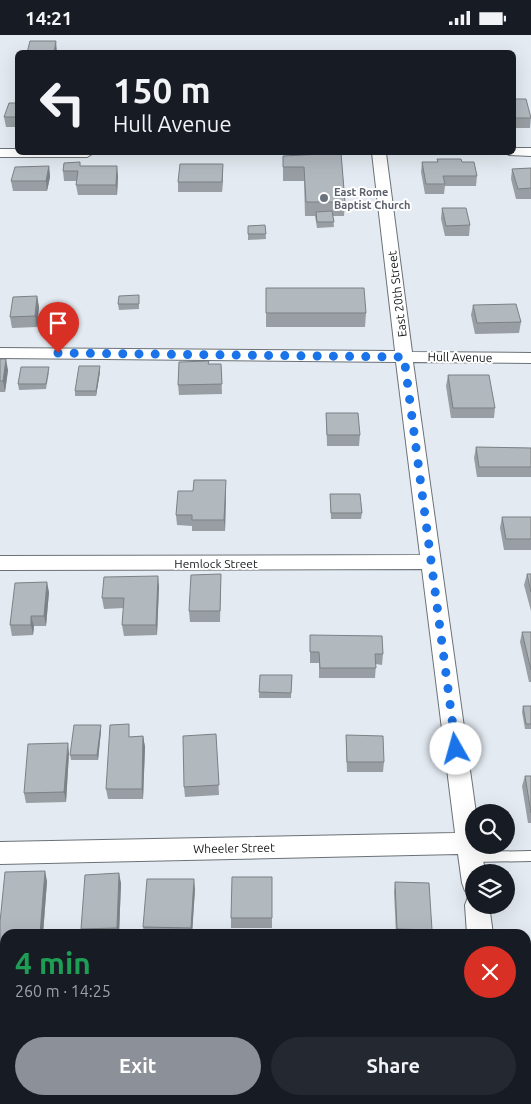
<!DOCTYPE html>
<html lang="en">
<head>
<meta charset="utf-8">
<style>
  :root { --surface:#171b24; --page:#242831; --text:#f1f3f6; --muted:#9ea1a6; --accent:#8c9099 }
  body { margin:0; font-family:Ubuntu,sans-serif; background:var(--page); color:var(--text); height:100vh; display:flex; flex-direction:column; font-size:19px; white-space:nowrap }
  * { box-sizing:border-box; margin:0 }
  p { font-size:16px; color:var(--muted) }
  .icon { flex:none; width:28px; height:28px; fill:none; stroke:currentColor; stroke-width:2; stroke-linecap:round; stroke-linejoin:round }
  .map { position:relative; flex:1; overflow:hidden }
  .side { position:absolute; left:0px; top:894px; width:531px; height:176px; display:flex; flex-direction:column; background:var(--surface); border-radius:15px 15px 0 0; box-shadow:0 5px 20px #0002 }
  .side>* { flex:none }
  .top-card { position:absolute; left:15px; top:15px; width:501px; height:105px; border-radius:8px; box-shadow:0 5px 20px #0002; background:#171b24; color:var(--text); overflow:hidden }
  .tools { position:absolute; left:465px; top:769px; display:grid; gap:10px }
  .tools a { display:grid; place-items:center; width:50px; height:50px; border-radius:50%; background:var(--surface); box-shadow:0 5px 20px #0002; font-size:25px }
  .pin { position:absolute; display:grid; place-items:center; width:42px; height:42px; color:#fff; margin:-51px -21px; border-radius:50% 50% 50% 0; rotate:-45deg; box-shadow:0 0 5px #0007 }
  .pin .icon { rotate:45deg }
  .me { position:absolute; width:55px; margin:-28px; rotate:353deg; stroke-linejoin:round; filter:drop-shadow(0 0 4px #0008) }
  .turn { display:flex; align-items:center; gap:18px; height:105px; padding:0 15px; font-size:22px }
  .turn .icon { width:65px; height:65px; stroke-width:2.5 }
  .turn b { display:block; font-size:35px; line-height:42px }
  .round { display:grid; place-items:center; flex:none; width:52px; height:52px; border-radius:26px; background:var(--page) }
  .head { display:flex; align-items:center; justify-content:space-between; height:85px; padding:0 15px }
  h1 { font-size:30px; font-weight:700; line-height:38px; color:#1e9e55 }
  .primary-button { display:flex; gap:10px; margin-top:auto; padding:10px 15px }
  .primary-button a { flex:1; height:58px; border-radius:30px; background:var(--accent); color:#fff; font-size:20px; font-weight:700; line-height:58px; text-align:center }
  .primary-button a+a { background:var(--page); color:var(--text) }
  .status { display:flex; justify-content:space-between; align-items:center; height:35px; padding:0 25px; background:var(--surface); direction:ltr }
  .status svg { height:14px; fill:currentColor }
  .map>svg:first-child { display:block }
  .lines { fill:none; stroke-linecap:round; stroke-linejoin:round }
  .service-casing { stroke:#6b7277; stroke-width:2 }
  .minor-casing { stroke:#6b7277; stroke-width:2 }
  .service { fill:#fff; fill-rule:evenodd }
  .minor { fill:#fff; fill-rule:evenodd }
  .wall { fill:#989ea3 }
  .shaded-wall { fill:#7c8185 }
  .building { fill:#b1b8be; stroke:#7c8185 }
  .route { stroke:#1a73e8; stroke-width:9; stroke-dasharray:0 16.2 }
  .worship-dot { fill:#6b7280; stroke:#fff; stroke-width:2 }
  .labels { text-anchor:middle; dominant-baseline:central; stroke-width:4; stroke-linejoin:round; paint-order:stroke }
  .far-worship-label { font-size:11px; font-weight:bold; fill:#5b616d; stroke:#fff; text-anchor:start }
  .street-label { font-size:12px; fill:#131618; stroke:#fff }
</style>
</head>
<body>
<div class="status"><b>14:21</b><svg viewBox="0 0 49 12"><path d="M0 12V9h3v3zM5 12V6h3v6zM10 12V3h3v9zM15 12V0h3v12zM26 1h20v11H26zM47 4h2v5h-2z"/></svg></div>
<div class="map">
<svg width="531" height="1069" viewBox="0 0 531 1069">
  <rect width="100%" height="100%" fill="#e3eaf1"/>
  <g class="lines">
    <defs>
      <polygon id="service" points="531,816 531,826 470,827 466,826 464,822 466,818 470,817"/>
      <g id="minor">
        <polygon points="514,113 531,113 531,121 509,120 507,118 514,118"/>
        <polygon points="0,114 18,114 18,118 94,118 87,122 0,122"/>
        <polygon points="372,118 386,118 412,317 531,318 531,328 413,327 476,778 474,778 474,810 481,810 485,838 474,838 474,859 465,856 462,848 458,819 0,829 0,807 455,798 422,534 0,535 0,521 420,520 396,327 0,323 0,313 395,316"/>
        <polygon points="474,860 474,870 489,870 493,899 467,899 465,870 468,862"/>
        <rect x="488" y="1065" width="28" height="4"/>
      </g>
    </defs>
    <use href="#service" class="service-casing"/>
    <use href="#minor" class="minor-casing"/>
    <use href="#service" class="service"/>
    <use href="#minor" class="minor"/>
  </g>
  <g class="wall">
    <polygon points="514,64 531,81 530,93 514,93"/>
    <polygon points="18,68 18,92 6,92 4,82"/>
    <polygon points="341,118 345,167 344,181 333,181 334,192 317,193 315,181 305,181 304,146 283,146 283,121"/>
    <polygon points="437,124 462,127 477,141 476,151 445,151 444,159 425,159 421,137 422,127 437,127"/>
    <polygon points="49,131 50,142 47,156 13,156 11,146"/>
    <polygon points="81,131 118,141 117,160 78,160 76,150 77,146 64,146 63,136"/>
    <polygon points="531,133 531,164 516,164 511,144 512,134"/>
    <polygon points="223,139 222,157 178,157 178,147"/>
    <polygon points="442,173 470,190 469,201 445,201 441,184"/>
    <polygon points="265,190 266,204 248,205 248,191"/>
    <polygon points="266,253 366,278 365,292 266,292"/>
    <polygon points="139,260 139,274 119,275 118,269"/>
    <polygon points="37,261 39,272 37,292 12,293 10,282"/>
    <polygon points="473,270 521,287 519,298 475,299 471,280"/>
    <polygon points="0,324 8,335 5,357 0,357"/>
    <polygon points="209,329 221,329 222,359 179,360 178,350"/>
    <polygon points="49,337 46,354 19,355 18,349"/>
    <polygon points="100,337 96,361 75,361 75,356"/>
    <polygon points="448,340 495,373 494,383 451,383 446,351"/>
    <polygon points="326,378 360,400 359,411 327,411"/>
    <polygon points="476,412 531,413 531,442 477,442 474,423"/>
    <polygon points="226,456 225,496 192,496 192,491 177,490 176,480"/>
    <polygon points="330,459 362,478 361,484 331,484"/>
    <polygon points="502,482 531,482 531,515 504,515 500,493"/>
    <polygon points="527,539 531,539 531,576 524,550"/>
    <polygon points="221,550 220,587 190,587 189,576"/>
    <polygon points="159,551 157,600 124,601 122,590 124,573 104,574 102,563"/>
    <polygon points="49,557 46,591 34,591 33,600 12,601 10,590"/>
    <polygon points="522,597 531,597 531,647 529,647 520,607"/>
    <polygon points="310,600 383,619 382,630 376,629 375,643 319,643 319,628 310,628"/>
    <polygon points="260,640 292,640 291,663 259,663"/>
    <polygon points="523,671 531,671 531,694 525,694 522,677"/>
    <polygon points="101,690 101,696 98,725 71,725 70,720"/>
    <polygon points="216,699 219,760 185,762 184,752"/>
    <polygon points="346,700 384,727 383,737 347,737 346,710"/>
    <polygon points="143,701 145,712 143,764 108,764 106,754 130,702"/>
    <polygon points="69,718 66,767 26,768 24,758"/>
    <polygon points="525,741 531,741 531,788 528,788 522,751"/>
    <polygon points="272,842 272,893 231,893 231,883"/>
    <polygon points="47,846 43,899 5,899 5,925 0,926 0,887"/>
    <polygon points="395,847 432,895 431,899 396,899 394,857"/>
    <polygon points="121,848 119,899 82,899 81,894"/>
    <polygon points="195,854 192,899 144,899 143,892"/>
  </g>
  <g class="shaded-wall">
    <polygon points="56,6 57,18 54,18"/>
    <polygon points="223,129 223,139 222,157 222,147"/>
    <polygon points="49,131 50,142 47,156 46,146"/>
    <polygon points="117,131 118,141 117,160 116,150"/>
    <polygon points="37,261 39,272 37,292 35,281"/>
    <polygon points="6,324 8,335 5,357 3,346"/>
    <polygon points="100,331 100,337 96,361 96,356"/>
    <polygon points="226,445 226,456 225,496 224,485"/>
    <polygon points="158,541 159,551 157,600 156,590"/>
    <polygon points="47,547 49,557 46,591 44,581"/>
    <polygon points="31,581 34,591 33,600 31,590"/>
    <polygon points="101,690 101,696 98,725 97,720"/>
    <polygon points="143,701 145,712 143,764 142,754"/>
    <polygon points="68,708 69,718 66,767 64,757"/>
    <polygon points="45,836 47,846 43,899 40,899"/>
    <polygon points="119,838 121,848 119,899 118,899 117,893"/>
    <polygon points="194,844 195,854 192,899 191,893"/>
  </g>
  <g class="building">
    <polygon points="30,6 56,6 54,18 27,18"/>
    <polygon points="514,64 526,64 531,83 514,83"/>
    <polygon points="9,68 18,68 18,82 4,82"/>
    <polygon points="341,118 345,167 306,167 304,132 283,132 283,121"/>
    <polygon points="437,124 461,124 462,127 474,127 477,141 443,141 445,149 426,149 422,127 438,127"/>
    <polygon points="80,127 80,131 117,131 116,150 76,150 78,136 63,136 64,128"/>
    <polygon points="180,129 223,129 222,147 178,147"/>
    <polygon points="49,131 46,146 11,146 15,132"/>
    <polygon points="531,133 531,153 518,154 512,134"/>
    <polygon points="442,173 466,173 470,190 446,191"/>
    <polygon points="332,176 334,187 317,187 316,177"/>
    <polygon points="265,190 266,199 248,199 248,191"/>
    <polygon points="266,253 364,253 366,278 266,278"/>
    <polygon points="139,260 139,269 118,269 119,261"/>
    <polygon points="37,261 35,281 10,282 13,262"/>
    <polygon points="516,269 521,287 477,288 473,270"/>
    <polygon points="0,324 6,324 3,346 0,346"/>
    <polygon points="209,326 208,329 221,329 222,349 178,350 179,327"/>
    <polygon points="79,331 100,331 96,356 75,356"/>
    <polygon points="21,332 49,332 46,349 18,349"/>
    <polygon points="448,340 489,340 495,373 453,373"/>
    <polygon points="326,378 358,378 360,400 327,400"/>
    <polygon points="476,412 531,413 531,432 479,432"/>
    <polygon points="194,445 226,445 224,485 192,485 192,480 176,480 178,456 193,456"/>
    <polygon points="330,459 360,459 362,478 331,478"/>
    <polygon points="502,482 531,482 531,504 506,504"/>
    <polygon points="221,539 220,576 189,576 191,540"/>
    <polygon points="527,539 531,539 531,557"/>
    <polygon points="158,541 156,590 122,590 124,563 102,563 104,542"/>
    <polygon points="47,547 44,581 31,581 31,590 10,590 15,548"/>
    <polygon points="522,597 531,597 531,635"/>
    <polygon points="310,600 382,601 383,619 375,619 376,633 320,633 319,617 310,617"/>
    <polygon points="260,640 292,640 291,658 259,657"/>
    <polygon points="523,671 531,671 531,689 526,689"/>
    <polygon points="129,689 129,702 143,701 142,754 106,754 110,690"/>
    <polygon points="74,690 101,690 97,720 70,720"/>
    <polygon points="216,699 219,750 184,752 183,701"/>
    <polygon points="346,700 383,701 384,727 347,727"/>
    <polygon points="68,708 64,757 24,758 28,709"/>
    <polygon points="525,741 531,741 531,778"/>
    <polygon points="45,836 40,899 5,899 5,916 0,916 0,887 5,837"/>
    <polygon points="119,838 117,893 81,894 85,840"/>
    <polygon points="232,842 272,842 272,883 231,883"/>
    <polygon points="147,844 194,844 191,893 143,892"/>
    <polygon points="395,847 429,848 432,895 397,894"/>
  </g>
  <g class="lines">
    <polyline class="route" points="58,318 404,322 456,714"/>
  </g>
  <circle class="worship-dot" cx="324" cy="163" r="5"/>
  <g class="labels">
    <g class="far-worship-label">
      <text x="334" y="157">East Rome<tspan x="334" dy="13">Baptist Church</tspan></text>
    </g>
    <g class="street-label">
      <text transform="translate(397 259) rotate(-97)">East 20th Street</text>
      <text transform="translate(460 322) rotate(1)">Hull Avenue</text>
      <text x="216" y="528">Hemlock Street</text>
      <text transform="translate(234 813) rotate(-1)">Wheeler Street</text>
    </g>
  </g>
</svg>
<div class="tools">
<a><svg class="icon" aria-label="search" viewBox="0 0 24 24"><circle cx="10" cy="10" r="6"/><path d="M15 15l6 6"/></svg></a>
<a><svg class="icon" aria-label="layers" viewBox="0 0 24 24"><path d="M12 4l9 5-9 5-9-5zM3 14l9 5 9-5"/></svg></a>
</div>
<div class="pin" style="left:58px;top:318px;background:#d93025"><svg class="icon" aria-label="arrive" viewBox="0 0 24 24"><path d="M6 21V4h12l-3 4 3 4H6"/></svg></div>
<svg class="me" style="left:456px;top:714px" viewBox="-20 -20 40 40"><circle r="19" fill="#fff"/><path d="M0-13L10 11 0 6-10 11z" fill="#1a73e8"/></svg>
<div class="top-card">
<div class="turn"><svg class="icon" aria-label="left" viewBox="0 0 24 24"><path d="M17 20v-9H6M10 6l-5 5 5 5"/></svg><div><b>150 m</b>Hull Avenue</div></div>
</div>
<section class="side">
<div class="head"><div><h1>4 min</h1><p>260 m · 14:25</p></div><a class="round" style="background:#d93025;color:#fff"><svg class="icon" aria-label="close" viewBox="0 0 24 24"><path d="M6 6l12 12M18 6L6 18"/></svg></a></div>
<div class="primary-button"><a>Exit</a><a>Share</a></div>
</section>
</div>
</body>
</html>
